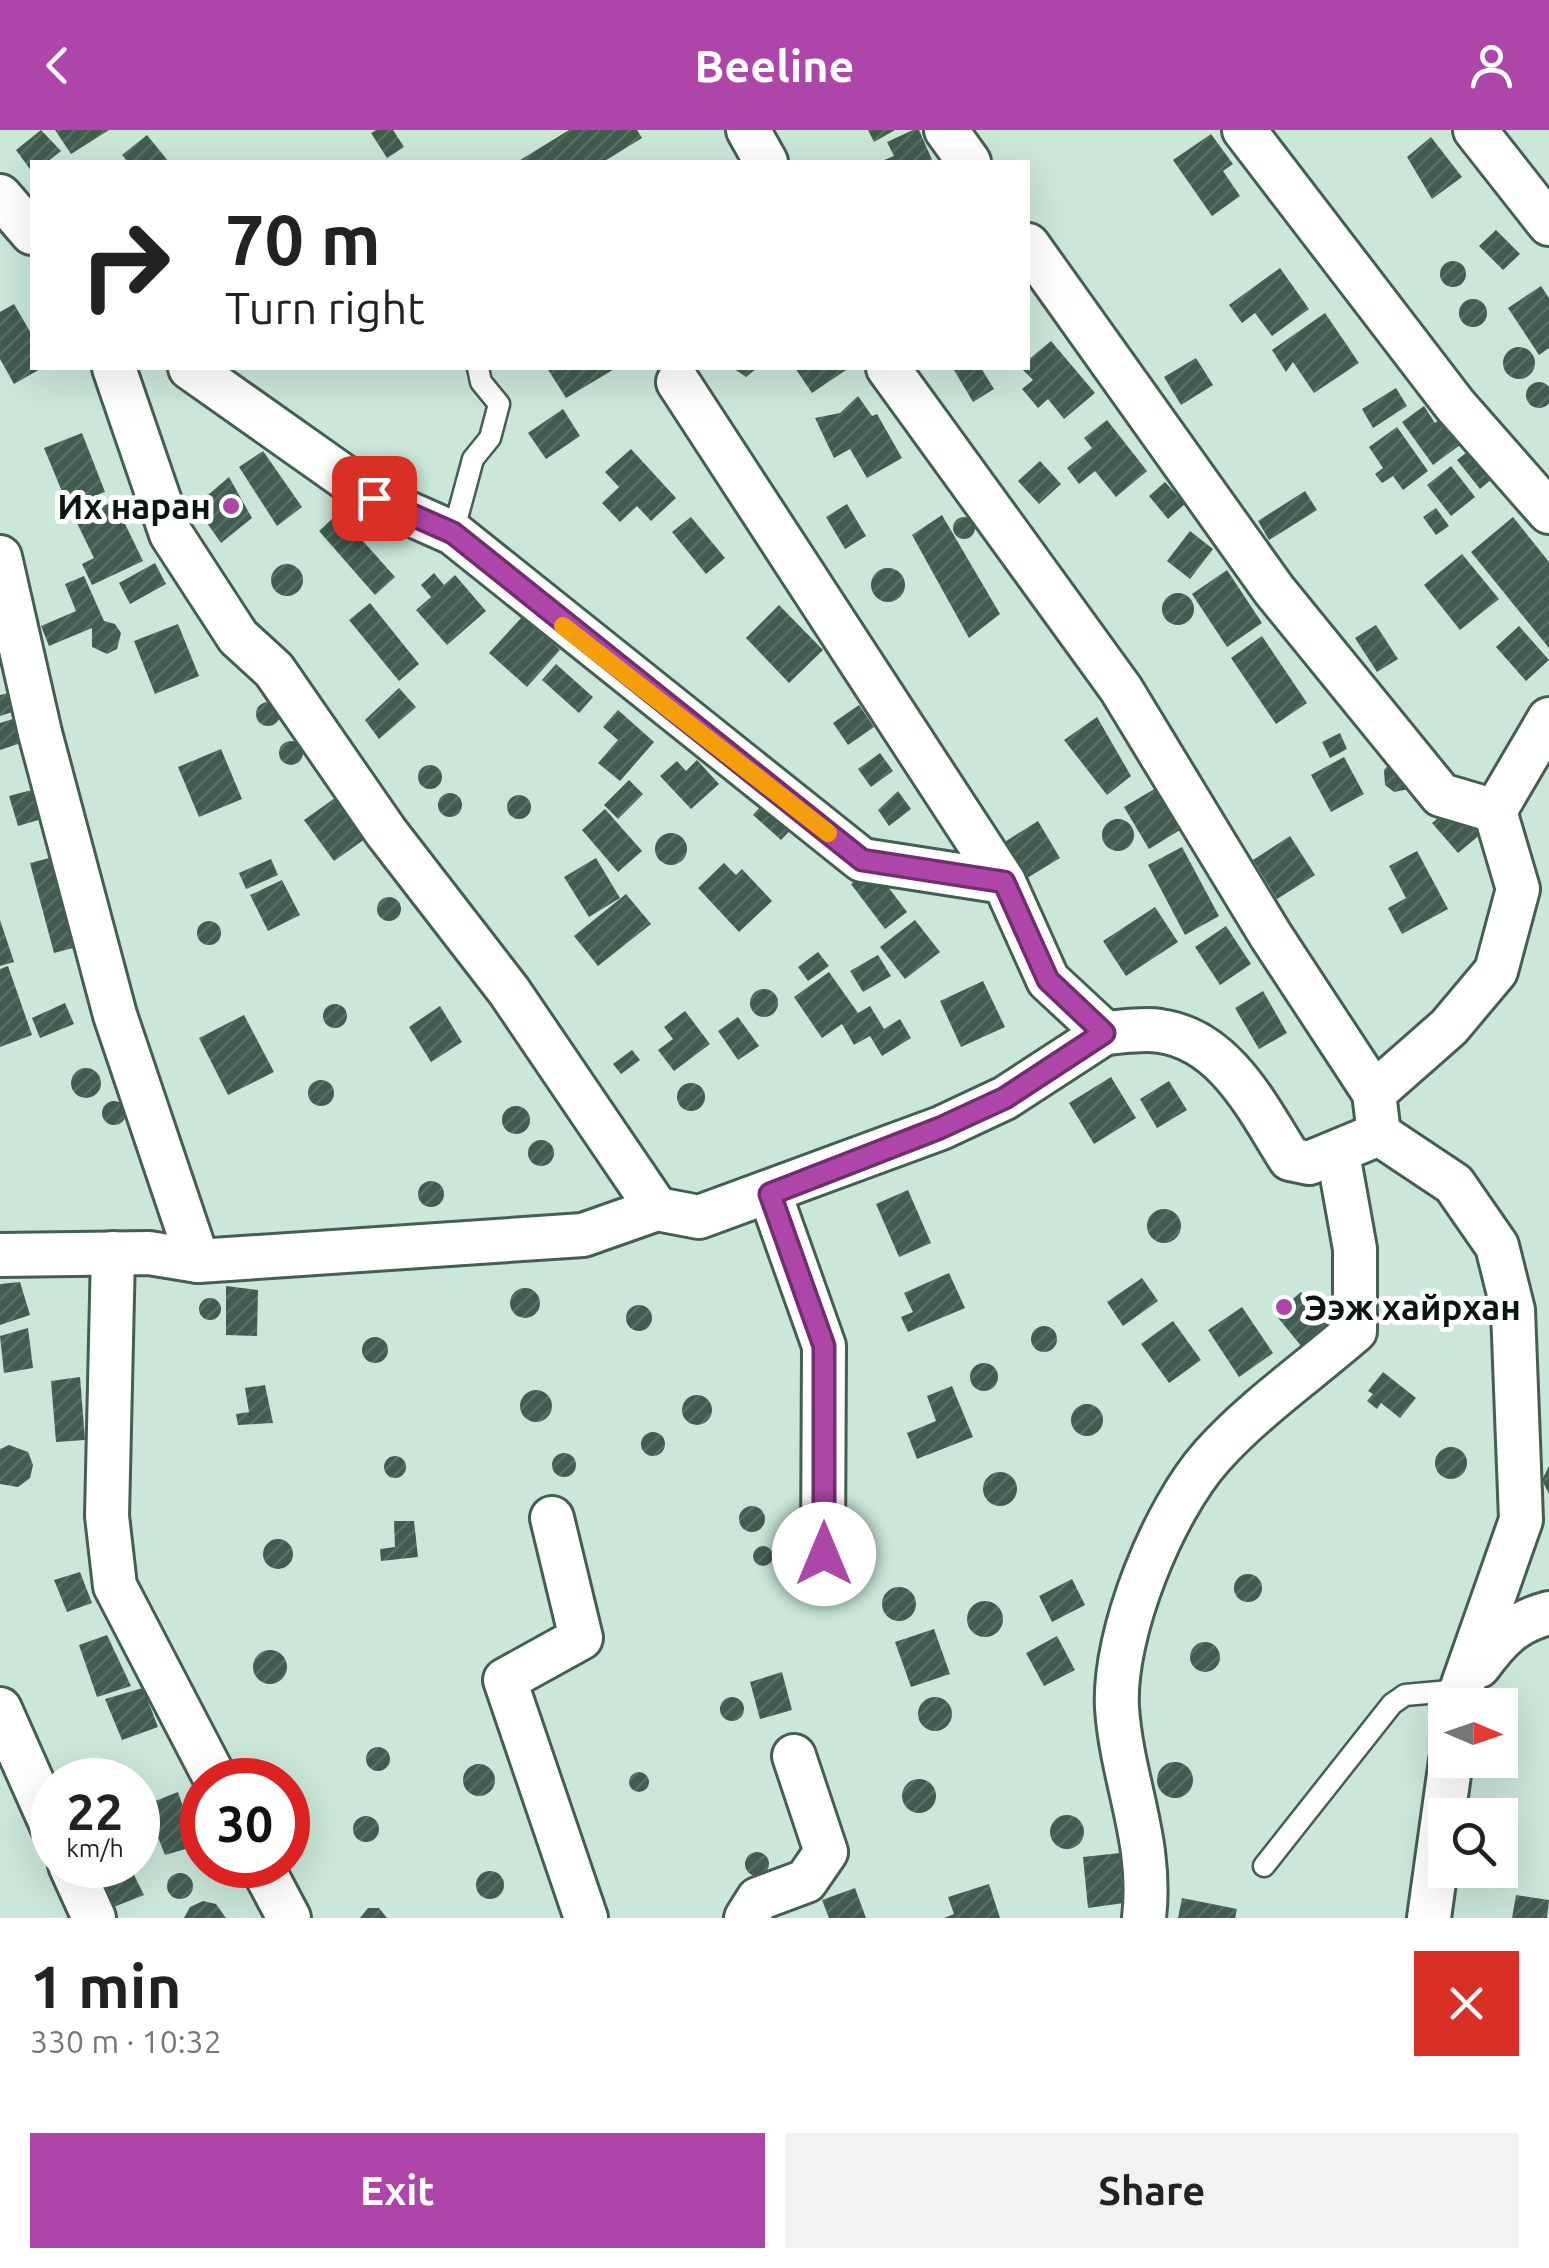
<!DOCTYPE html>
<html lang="en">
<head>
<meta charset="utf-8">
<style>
  :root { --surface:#fff; --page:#f2f2f2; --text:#222; --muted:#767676; --accent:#ae46a9 }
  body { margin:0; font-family:Ubuntu,sans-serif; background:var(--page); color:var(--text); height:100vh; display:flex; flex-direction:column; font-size:38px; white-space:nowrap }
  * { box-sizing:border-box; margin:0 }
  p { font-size:32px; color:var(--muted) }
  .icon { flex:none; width:55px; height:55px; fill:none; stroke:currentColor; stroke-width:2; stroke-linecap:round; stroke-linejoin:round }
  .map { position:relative; height:1788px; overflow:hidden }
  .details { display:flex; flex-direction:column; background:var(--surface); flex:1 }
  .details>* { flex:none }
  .banner { position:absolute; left:30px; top:30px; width:1000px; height:210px; border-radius:0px; box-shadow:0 10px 40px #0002; background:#fff; color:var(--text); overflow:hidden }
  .needle { width:65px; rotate:92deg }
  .buttons { position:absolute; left:1428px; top:1558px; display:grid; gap:20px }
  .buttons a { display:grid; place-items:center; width:90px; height:90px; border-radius:0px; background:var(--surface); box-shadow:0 10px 40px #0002; font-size:50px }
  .speed { position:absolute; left:30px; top:1628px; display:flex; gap:20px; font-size:50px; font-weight:700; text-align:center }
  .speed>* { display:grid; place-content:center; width:130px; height:130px; border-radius:50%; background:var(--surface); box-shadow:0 10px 40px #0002; line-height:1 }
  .speed small { font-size:25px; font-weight:400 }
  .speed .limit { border:15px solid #d22; background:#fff; color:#111 }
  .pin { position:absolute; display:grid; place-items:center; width:85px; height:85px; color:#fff; margin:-42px; border-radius:20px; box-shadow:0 5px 15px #0006 }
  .me { position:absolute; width:110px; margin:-55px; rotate:0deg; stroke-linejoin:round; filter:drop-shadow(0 0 8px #0008) }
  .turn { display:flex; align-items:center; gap:35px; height:210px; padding:0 30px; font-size:45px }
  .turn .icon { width:130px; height:130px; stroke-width:2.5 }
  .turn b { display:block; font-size:70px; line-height:85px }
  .round { display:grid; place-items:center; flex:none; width:105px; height:105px; border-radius:0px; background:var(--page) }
  .overview { display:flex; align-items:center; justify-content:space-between; height:170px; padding:0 30px }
  h1 { font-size:60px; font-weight:700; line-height:75px }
  .action { display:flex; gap:20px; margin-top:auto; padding:20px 30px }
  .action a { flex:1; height:115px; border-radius:0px; background:var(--accent); color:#fff; font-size:40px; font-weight:700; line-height:115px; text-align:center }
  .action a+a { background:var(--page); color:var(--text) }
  header { display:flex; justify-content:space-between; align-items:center; height:130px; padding:0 30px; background:var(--accent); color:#fff; font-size:45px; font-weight:700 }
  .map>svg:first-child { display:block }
  .building { fill:url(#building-hatch) }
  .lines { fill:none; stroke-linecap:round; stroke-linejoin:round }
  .service-casing { stroke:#445e52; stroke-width:25 }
  .minor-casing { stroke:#445e52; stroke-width:48 }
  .service { stroke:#fff; stroke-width:20 }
  .minor { stroke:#fff; stroke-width:42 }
  .route-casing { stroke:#712e6e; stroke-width:25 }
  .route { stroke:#ae46a9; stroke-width:18 }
  .slow { stroke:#f59e0b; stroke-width:18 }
  .poi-dot { fill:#ae46a9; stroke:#fff; stroke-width:4 }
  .labels { text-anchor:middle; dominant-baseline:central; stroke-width:10; stroke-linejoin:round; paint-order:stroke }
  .poi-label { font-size:35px; font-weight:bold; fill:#0c1611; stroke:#fff; text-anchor:end }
</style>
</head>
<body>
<header><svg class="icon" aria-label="back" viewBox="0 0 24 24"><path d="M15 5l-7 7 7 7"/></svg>Beeline<svg class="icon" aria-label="person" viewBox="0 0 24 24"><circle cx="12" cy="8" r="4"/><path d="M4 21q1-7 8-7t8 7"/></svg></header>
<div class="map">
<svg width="1549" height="1788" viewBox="0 0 1549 1788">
  <defs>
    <pattern id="building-hatch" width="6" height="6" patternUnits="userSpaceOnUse" patternTransform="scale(2.5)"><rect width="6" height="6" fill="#425c50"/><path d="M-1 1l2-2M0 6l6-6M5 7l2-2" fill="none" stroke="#596f65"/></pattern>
  </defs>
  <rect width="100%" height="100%" fill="#cae7d9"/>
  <g class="building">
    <polygon points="41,0 61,21 47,32 32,32 32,42 16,20"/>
    <polygon points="55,0 109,0 71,24"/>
    <polygon points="376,0 393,0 404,17 387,28 371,3"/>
    <polygon points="569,0 637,0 642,8 603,32 517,32"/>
    <polygon points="868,0 895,0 874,12"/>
    <polygon points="913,0 919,0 933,32 879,32 894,26 887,12"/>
    <polygon points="1211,4 1233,34 1223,41 1240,66 1212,86 1173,30"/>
    <polygon points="147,5 169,32 128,32 122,25"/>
    <polygon points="1431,7 1462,47 1432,69 1407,27"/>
    <polygon points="1496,100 1520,124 1503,140 1479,116"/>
    <circle cx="1453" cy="144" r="13"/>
    <polygon points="1280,138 1309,179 1272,206 1255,183 1242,193 1229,175"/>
    <polygon points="1541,156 1549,168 1549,218 1539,225 1508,178"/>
    <circle cx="1473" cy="183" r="14"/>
    <polygon points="14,174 32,205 32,238 42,238 14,254 0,229 0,182"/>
    <polygon points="1325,183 1359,233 1314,263 1293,232 1286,242 1272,220"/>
    <polygon points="1051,211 1095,263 1064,289 1048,269 1038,278 1022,259 1033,250 1021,238 1028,238 1028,230"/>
    <circle cx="1519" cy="233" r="16"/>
    <polygon points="1196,228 1213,255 1181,275 1164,247"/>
    <polygon points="547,238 616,238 566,268"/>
    <polygon points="733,238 757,238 746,247"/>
    <polygon points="795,238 849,238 812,263"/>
    <polygon points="959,238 981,238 994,259 973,272 954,240"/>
    <circle cx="1539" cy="265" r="13"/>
    <polygon points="1396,258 1407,276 1373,298 1362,279"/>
    <polygon points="858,266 872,286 877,284 902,328 867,348 850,319 834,328 815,288 840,283"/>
    <polygon points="1424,276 1435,293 1442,288 1460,315 1433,335 1402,292"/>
    <polygon points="563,279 580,306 546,329 528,303"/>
    <polygon points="1107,290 1147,341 1116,367 1095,341 1079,354 1067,338 1092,318 1084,308"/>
    <polygon points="1397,297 1428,341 1403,360 1393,346 1382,353 1375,344 1383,338 1369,317"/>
    <polygon points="82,303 105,362 68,376 44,318"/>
    <polygon points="631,319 676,368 651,391 637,376 620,392 602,373 619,357 605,342"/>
    <polygon points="1471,319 1493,348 1480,359 1457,330"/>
    <polygon points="263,321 302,377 277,396 239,337"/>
    <polygon points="1040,331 1061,354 1039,374 1018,351"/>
    <polygon points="1451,336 1475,367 1451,386 1427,355"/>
    <polygon points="229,347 252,388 221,413 195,376"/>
    <polygon points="1165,352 1185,374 1168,389 1149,366"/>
    <polygon points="1305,361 1317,380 1269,410 1258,391"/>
    <polygon points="114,371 143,431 92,455 82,434 94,428 75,389"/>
    <polygon points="847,374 866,406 845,419 826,387"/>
    <polygon points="1436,378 1449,396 1436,405 1423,387"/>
    <polygon points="338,383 395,447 375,465 319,401"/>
    <polygon points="942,385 1000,484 969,508 912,405"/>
    <circle cx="964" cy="398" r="11"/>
    <polygon points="691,387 725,428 706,444 672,402"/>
    <polygon points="1513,387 1549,432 1549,518 1471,422"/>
    <polygon points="1190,401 1213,419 1190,449 1167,431"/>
    <polygon points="1462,424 1499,469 1460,500 1424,455"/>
    <polygon points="155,433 166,454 130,474 119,453"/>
    <circle cx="287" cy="450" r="16"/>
    <circle cx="888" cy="455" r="17"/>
    <polygon points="1227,440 1262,493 1227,517 1192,464"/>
    <polygon points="434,443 444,455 455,445 486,481 447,515 416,480 431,467 421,455"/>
    <polygon points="84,446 104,491 115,494 121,503 117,519 107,524 92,517 92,498 49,516 41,496 76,481 65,454"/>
    <circle cx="1178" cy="479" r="16"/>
    <polygon points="370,473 419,534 399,551 349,490"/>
    <polygon points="779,475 823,520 789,553 746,508"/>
    <polygon points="523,486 560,520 527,557 489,523"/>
    <polygon points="178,494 199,546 155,564 134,511"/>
    <polygon points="1376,495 1398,529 1377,542 1355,508"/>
    <polygon points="1519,496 1549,530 1526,551 1496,517"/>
    <polygon points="1262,506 1307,573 1276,594 1231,528"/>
    <polygon points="556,534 593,567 579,583 542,550"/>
    <polygon points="399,558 416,577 379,609 365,590"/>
    <polygon points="17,561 22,579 0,586 0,565"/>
    <circle cx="268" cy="584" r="12"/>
    <polygon points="859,575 874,597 848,615 833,593"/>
    <polygon points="618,580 654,612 620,651 598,633 618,610 603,597"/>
    <polygon points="22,586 30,610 0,620 0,593"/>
    <polygon points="1097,587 1131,646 1107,665 1064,610"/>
    <polygon points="1340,603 1347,619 1330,628 1322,612"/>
    <circle cx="291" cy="623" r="12"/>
    <polygon points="221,619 242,669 199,687 178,637"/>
    <polygon points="880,623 893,641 871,657 858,639"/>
    <polygon points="1344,627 1364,664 1331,682 1311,645"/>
    <polygon points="697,630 719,654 691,679 660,646 677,631 686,641"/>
    <polygon points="1391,632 1409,659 1394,662 1385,655 1384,640"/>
    <circle cx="430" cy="647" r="12"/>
    <polygon points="629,650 643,664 618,689 604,675"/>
    <polygon points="43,657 52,686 18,696 9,666"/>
    <polygon points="1156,658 1180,700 1149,719 1124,677"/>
    <polygon points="898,661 911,679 889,696 878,680"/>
    <circle cx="450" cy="675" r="12"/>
    <circle cx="519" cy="677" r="12"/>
    <polygon points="771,665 799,691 781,710 753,685"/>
    <polygon points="335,668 365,709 334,731 304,690"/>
    <polygon points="1457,673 1482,703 1458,723 1432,693"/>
    <polygon points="605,679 642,721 618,742 582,700"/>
    <circle cx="1118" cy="705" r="16"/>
    <polygon points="1038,691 1060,728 1014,756 992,720"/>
    <circle cx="671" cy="719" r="16"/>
    <polygon points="1290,706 1315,745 1277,769 1253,730"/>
    <polygon points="1182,717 1219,786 1185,805 1148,735"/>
    <polygon points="1417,721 1448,779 1402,804 1388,778 1406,768 1389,736"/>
    <polygon points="65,724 88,814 54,823 30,733"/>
    <polygon points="596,728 620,768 589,787 564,747"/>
    <polygon points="271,729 278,745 246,759 239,743"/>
    <polygon points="724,733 736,745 742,739 772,771 739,802 698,758"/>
    <polygon points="873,737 907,782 885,799 851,754"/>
    <polygon points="282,750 300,785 268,801 250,765"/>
    <polygon points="626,764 651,794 598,836 574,806"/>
    <circle cx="389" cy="779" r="12"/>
    <polygon points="1155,777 1178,812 1126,846 1103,811"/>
    <polygon points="0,790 14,832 0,836"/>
    <polygon points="915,790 940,822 905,849 880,817"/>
    <circle cx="209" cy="803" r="12"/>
    <polygon points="1226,796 1251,834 1220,855 1195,817"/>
    <polygon points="818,822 829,836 808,851 798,837"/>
    <polygon points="878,825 891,846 863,862 850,841"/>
    <polygon points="8,836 32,905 0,917 0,839"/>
    <polygon points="829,842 858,883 870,876 884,899 900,889 911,908 882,926 870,906 854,915 842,894 822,908 794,867"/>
    <polygon points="983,851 1005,897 961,917 940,871"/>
    <circle cx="764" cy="873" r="14"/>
    <polygon points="1263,861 1287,903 1259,919 1235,878"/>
    <polygon points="65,873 74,894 40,908 32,888"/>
    <circle cx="335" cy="886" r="12"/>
    <polygon points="440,876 462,912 431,932 409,897"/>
    <polygon points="685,881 710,914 674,941 658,920 673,909 664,897"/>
    <polygon points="244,885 274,942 228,965 199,908"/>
    <polygon points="738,887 759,916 738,930 718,901"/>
    <polygon points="632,920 640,930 621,944 613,934"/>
    <circle cx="86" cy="953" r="15"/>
    <polygon points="1111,947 1136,988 1094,1014 1069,973"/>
    <circle cx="321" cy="963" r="13"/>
    <polygon points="1169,951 1187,980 1157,998 1140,969"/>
    <circle cx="691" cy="967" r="14"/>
    <circle cx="114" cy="983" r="12"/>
    <circle cx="516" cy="990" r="14"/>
    <circle cx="541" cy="1023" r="13"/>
    <circle cx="431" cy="1064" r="13"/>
    <polygon points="908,1060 931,1113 899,1127 876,1074"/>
    <circle cx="1164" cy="1096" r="17"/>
    <polygon points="949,1143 965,1178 908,1202 901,1187 913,1182 904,1163"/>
    <polygon points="1142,1148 1158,1171 1123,1196 1107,1172"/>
    <polygon points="20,1152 30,1185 0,1195 0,1154"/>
    <polygon points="226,1156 258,1160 257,1206 226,1205"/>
    <circle cx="525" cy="1173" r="15"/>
    <polygon points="1301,1162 1333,1200 1306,1222 1275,1184"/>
    <circle cx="210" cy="1179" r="11"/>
    <circle cx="639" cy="1188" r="13"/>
    <polygon points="1242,1177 1273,1223 1239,1247 1208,1200"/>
    <polygon points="1173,1191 1201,1230 1169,1253 1141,1214"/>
    <circle cx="1044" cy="1209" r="13"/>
    <polygon points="28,1198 33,1238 4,1243 0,1206"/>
    <circle cx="375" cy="1220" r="13"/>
    <circle cx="984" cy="1247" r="14"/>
    <polygon points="1383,1242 1416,1268 1400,1288 1381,1273 1377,1279 1367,1271 1373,1264 1368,1261"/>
    <polygon points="80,1247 85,1310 56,1312 51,1251"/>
    <polygon points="265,1255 273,1293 238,1295 236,1284 249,1282 245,1258"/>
    <polygon points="952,1256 973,1307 917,1329 907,1303 936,1291 927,1266"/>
    <circle cx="536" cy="1276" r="16"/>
    <circle cx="697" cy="1280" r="15"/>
    <circle cx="1087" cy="1290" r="16"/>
    <circle cx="653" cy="1314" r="12"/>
    <polygon points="9,1315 28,1322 33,1335 30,1348 18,1357 0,1354 0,1319"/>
    <circle cx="1451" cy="1333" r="16"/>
    <circle cx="564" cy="1335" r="12"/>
    <circle cx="395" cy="1337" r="11"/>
    <polygon points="1549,1336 1549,1364 1542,1350"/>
    <circle cx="1000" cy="1359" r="17"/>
    <circle cx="752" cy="1389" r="13"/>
    <polygon points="394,1391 414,1391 418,1427 381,1431 380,1419 395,1417"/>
    <circle cx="278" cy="1424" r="15"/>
    <circle cx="763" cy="1426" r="10"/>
    <polygon points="80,1442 92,1473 67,1482 54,1450"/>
    <circle cx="1248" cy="1458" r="14"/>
    <polygon points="1072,1449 1085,1475 1052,1492 1039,1466"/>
    <circle cx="899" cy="1474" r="17"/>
    <circle cx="985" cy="1489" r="18"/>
    <polygon points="934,1499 950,1544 911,1557 895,1512"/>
    <polygon points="107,1505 131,1556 97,1567 79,1515"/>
    <polygon points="1057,1506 1075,1540 1044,1556 1026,1523"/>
    <circle cx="1205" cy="1527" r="15"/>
    <circle cx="270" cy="1537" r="17"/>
    <polygon points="782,1542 792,1580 760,1589 750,1552"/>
    <polygon points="143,1558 158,1597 122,1610 105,1569"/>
    <circle cx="732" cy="1579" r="12"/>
    <circle cx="935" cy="1584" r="17"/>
    <circle cx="378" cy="1629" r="12"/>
    <circle cx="1175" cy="1650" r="18"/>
    <circle cx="479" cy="1650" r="16"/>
    <circle cx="639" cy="1652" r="10"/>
    <circle cx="919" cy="1666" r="17"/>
    <polygon points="178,1662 196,1716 165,1725 145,1675"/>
    <circle cx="1067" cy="1702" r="17"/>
    <circle cx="366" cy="1699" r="13"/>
    <circle cx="757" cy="1734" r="12"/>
    <polygon points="1120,1723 1124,1773 1088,1778 1083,1727"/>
    <polygon points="129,1735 144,1765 106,1780 96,1752 109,1746 104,1737"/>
    <circle cx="490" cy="1755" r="14"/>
    <circle cx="180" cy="1756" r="13"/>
    <polygon points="989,1754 1000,1788 944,1788 954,1784 948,1767"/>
    <polygon points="855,1758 866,1788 829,1788 822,1770"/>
    <polygon points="1516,1765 1549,1770 1547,1788 1512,1788"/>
    <polygon points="1182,1768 1237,1779 1235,1788 1178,1788"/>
    <polygon points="203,1771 216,1774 226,1788 184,1788 190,1777"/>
    <polygon points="368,1778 379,1778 387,1788 360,1788"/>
  </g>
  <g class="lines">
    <defs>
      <g id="service">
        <polyline points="453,403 473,329 490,308 499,274 481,252 478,238"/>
        <polyline points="1264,1736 1392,1574 1405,1565 1461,1560"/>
      </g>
      <g id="minor">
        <polyline points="748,0 766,32"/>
        <polyline points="946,0 969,32"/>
        <polyline points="1244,0 1455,275 1549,382"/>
        <polyline points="1475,0 1549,94"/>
        <polyline points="0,66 32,103"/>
        <polyline points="1028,115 1274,460 1441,665 1495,681"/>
        <polyline points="114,238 171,404 238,507 274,540 386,702 509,861 657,1079"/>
        <path d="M190 238 374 368 453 403 862 730 1004 752 1048 850 1105 903C1122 902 1143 898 1160 901 1226 910 1258 979 1290 1029L1309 1033 1379 1004 1374 963 1449 897 1496 841 1518 759 1495 681 1549 589"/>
        <polyline points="888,238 1121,559 1271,806 1374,963"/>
        <polyline points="678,252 1004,752"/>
        <polyline points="0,427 40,603 115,885 198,1131"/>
        <polyline points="1379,1004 1454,1054 1497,1116 1513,1180 1521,1390 1461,1560"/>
        <polyline points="770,1064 824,1216 823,1424"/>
        <polyline points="113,1123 107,1386 115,1456 216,1650"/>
        <polyline points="0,1125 149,1123 198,1131 583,1105 657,1079 699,1087 941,998 1005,968 1105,903"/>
        <polyline points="552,1388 581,1508 505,1550 586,1788"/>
        <path d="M1479 1536C1500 1507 1515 1492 1549 1483"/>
        <polyline points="0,1579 52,1696"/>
        <polyline points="70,1735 94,1788"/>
        <polyline points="261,1735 289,1788"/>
        <polyline points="746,1788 758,1769 806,1751 826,1722 794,1626"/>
        <path d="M1144 1788C1153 1711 1122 1651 1117 1578 1113 1504 1163 1381 1212 1326 1253 1280 1309 1241 1355 1201V1119L1338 1024"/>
        <polyline points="1429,1788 1451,1630"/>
      </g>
    </defs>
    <use href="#service" class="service-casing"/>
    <use href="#minor" class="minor-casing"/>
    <use href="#service" class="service"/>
    <use href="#minor" class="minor"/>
  </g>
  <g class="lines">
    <defs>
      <polyline id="route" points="374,368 453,403 862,730 1004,752 1048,850 1104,903 1005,968 940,998 770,1064 824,1216 824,1424"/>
    </defs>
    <use href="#route" class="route-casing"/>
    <use href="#route" class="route"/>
    <polyline class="slow" points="563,496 828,703"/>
  </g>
  <g class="poi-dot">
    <circle cx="231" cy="376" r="10"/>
    <circle cx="1284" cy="1177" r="10"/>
  </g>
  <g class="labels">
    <g class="poi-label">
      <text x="211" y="376">Их наран</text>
      <text x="1304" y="1177" text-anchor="start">Ээж хайрхан</text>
    </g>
  </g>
</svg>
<div class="buttons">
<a><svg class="needle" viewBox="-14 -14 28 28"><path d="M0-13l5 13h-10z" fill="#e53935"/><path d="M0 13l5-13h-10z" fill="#767676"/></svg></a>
<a><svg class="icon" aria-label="search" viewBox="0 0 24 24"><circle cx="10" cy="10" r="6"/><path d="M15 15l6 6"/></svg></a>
</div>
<div class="speed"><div>22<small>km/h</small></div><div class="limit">30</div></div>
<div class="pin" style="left:374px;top:368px;background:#d93025"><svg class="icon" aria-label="arrive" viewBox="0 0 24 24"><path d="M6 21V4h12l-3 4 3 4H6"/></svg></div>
<svg class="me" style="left:824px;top:1424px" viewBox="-20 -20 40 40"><circle r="19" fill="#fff"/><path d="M0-13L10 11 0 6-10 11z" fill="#ae46a9"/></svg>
<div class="banner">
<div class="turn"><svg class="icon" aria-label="right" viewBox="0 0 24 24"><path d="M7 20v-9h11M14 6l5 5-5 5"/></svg><div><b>70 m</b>Turn right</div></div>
</div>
</div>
<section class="details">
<div class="overview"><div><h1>1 min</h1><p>330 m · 10:32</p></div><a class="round" style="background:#d93025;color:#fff"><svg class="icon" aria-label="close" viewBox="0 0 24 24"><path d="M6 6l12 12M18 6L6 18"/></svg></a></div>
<div class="action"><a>Exit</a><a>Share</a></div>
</section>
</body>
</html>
